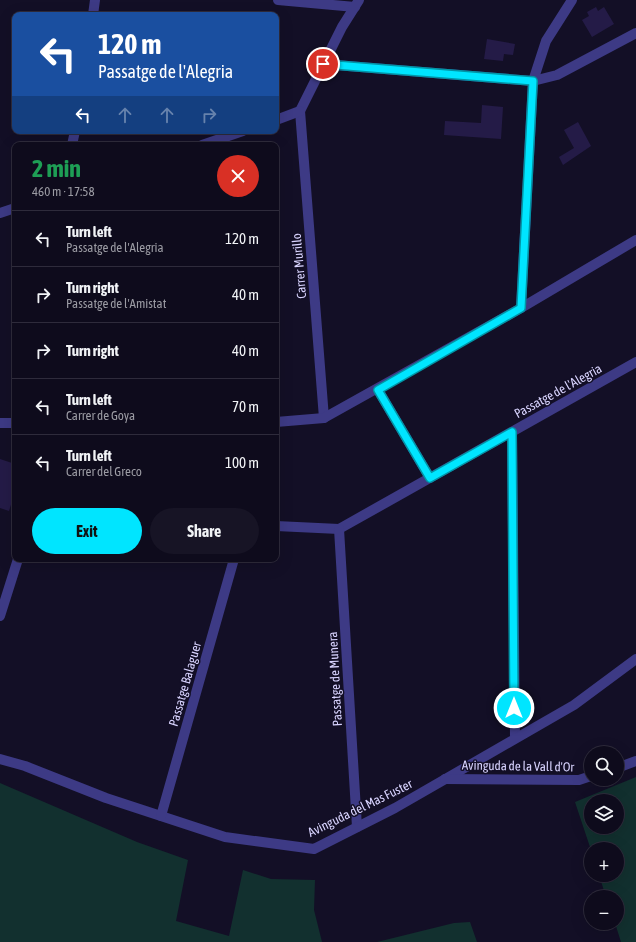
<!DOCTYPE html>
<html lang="en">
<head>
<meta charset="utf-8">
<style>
  :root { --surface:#0e0b1c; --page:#171425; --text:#f1f3f6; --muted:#9b9ba3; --line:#2e2b3b; --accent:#00e5ff }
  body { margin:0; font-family:"Asap Condensed",sans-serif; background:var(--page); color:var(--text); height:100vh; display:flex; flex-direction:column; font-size:15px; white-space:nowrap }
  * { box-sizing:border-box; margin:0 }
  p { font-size:13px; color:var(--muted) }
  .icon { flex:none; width:22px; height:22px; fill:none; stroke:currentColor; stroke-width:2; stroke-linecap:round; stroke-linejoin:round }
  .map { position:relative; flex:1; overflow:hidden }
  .panel { position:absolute; left:12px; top:142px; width:267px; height:420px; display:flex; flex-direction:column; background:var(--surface); border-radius:8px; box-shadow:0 4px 16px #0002,0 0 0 1px var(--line) }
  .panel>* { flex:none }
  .hud { position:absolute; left:12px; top:12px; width:267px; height:122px; border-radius:8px; box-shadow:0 4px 16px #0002,0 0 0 1px var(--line); background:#1a4fa0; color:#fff; overflow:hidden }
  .fabs { position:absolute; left:584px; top:746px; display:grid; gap:8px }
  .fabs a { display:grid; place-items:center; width:40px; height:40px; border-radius:50%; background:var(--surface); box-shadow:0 4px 16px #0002,0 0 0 1px var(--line); font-size:20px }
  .pin { position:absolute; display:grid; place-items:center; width:34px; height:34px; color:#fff; margin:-17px; border:2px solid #fff; border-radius:50%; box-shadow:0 1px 4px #0007 }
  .me { position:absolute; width:44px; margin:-22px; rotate:0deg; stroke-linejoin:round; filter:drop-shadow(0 0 3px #0008) }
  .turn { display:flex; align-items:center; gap:14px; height:84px; padding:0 20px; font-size:18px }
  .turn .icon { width:52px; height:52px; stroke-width:2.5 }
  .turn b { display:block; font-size:28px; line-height:34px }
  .lanes { display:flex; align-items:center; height:38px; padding:0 20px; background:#0003; justify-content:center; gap:20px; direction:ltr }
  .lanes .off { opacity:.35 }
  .round { display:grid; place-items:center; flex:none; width:42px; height:42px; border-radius:21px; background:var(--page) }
  .overview { display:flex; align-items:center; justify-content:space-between; height:68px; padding:0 20px }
  h1 { font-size:24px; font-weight:700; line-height:30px; color:#1e9e55 }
  .action { display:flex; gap:8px; margin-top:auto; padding:8px 20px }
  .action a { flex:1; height:46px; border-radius:24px; background:var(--accent); color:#111; font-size:16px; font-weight:700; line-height:46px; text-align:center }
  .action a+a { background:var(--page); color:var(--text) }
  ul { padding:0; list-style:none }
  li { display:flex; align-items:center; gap:12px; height:56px; padding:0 20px; border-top:1px solid var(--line) }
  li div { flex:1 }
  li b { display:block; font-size:15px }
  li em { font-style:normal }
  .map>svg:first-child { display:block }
  .green { fill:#12302f; fill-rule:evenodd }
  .building { fill:#241b47 }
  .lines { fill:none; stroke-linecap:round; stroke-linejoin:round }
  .minor { stroke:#3d3a85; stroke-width:10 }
  .route-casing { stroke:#0095a6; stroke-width:10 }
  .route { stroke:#00e5ff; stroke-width:7 }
  .labels { text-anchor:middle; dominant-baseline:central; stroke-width:3; stroke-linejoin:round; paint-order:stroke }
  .street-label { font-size:13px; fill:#d9d4ff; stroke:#130f26 }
</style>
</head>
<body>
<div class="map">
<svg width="636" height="942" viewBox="0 0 636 942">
  <rect width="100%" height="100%" fill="#130f26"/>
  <g class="green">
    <path d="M636 777V942H621L615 923H617V897H606L599 875H617V849L591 850 575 802ZM591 801H617V827H591Z"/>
    <polygon points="0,783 137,842 188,860 176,921 229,936 243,870 271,879 315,880 314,910 322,942 0,942"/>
    <polygon points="470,922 477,942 377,942 454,923"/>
  </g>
  <g class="building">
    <polygon points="596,7 598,11 604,7 614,24 592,37 582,20 589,16 587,12"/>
    <polygon points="487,39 515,44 513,55 504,54 503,61 484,59"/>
    <polygon points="482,105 503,107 501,139 444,135 445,121 481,123"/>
    <polygon points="578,122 591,146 563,165 559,157 574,148 564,130"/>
    <polygon points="0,459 15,464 15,492 9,511 0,508"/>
  </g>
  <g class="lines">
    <g class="minor">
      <polyline points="278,0 355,7"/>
      <polyline points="93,15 95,0"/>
      <polyline points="323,64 533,81 557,75 636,33"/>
      <polyline points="300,111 324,418"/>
      <polyline points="300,111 342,27 359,0"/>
      <polyline points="276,120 300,111"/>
      <polyline points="72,145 75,131"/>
      <polyline points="202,145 243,131"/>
      <polyline points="0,213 15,208"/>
      <polyline points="521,308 533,81 546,41 572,0"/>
      <polyline points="378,390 430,478"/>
      <polyline points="276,422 324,418 521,308 636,240"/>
      <polyline points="0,423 15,423"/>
      <polyline points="512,432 515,738"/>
      <polyline points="276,526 339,529 636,362"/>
      <polyline points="339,529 357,827"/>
      <polyline points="0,616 18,559"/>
      <polyline points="0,759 25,766 106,798 225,837 314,849 395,808 574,705 636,659"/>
      <polyline points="617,768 636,761"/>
      <polyline points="445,779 579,780 591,776"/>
      <polyline points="161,816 234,559"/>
    </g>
  </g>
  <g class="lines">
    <defs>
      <polyline id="route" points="323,64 533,81 521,308 378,390 430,478 512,432 514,708"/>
    </defs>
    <use href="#route" class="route-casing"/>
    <use href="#route" class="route"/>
  </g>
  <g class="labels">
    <g class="street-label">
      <text transform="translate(299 266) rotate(-95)">Carrer Murillo</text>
      <text transform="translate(558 391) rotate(-29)">Passatge de l'Alegria</text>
      <text transform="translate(335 679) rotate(-93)">Passatge de Munera</text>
      <text transform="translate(185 684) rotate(-74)">Passatge Balaguer</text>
      <text transform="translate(518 766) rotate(1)">Avinguda de la Vall d'Or</text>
      <text transform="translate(360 808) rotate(-26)">Avinguda del Mas Fuster</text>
    </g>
  </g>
</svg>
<div class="fabs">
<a><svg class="icon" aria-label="search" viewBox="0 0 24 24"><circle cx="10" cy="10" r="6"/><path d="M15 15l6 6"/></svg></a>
<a><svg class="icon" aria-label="layers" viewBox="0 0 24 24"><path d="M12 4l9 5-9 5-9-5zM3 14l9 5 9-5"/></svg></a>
<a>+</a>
<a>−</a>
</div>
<div class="pin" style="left:323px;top:64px;background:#d93025"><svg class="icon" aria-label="arrive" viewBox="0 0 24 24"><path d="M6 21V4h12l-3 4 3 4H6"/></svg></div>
<svg class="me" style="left:514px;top:708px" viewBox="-20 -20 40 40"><circle r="17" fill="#00e5ff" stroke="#fff" stroke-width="3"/><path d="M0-11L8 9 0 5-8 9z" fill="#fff"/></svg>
<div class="hud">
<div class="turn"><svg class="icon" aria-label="left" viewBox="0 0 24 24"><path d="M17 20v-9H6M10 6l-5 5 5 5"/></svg><div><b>120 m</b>Passatge de l'Alegria</div></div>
<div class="lanes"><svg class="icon" aria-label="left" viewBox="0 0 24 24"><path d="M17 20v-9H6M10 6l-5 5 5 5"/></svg><svg class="icon off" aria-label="ahead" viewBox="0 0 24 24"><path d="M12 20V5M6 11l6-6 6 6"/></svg><svg class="icon off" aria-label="ahead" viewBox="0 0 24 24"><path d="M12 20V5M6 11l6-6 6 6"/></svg><svg class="icon off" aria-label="right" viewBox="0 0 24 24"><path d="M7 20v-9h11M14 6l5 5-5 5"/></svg></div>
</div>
<section class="panel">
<div class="overview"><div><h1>2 min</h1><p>460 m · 17:58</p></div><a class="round" style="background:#d93025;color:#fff"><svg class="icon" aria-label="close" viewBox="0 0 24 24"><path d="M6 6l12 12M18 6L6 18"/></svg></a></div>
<ul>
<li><svg class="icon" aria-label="left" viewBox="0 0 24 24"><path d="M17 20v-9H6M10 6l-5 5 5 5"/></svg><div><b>Turn left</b><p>Passatge de l'Alegria</p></div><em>120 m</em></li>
<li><svg class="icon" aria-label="right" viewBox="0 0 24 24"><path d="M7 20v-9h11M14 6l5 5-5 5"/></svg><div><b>Turn right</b><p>Passatge de l'Amistat</p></div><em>40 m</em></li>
<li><svg class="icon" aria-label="right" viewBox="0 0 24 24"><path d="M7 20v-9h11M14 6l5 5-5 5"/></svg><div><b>Turn right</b></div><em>40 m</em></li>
<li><svg class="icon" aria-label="left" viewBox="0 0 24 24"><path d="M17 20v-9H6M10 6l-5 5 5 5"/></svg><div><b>Turn left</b><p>Carrer de Goya</p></div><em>70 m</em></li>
<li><svg class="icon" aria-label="left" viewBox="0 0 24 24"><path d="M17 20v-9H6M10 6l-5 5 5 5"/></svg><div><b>Turn left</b><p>Carrer del Greco</p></div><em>100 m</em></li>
</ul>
<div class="action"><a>Exit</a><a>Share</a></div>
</section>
</div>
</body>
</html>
